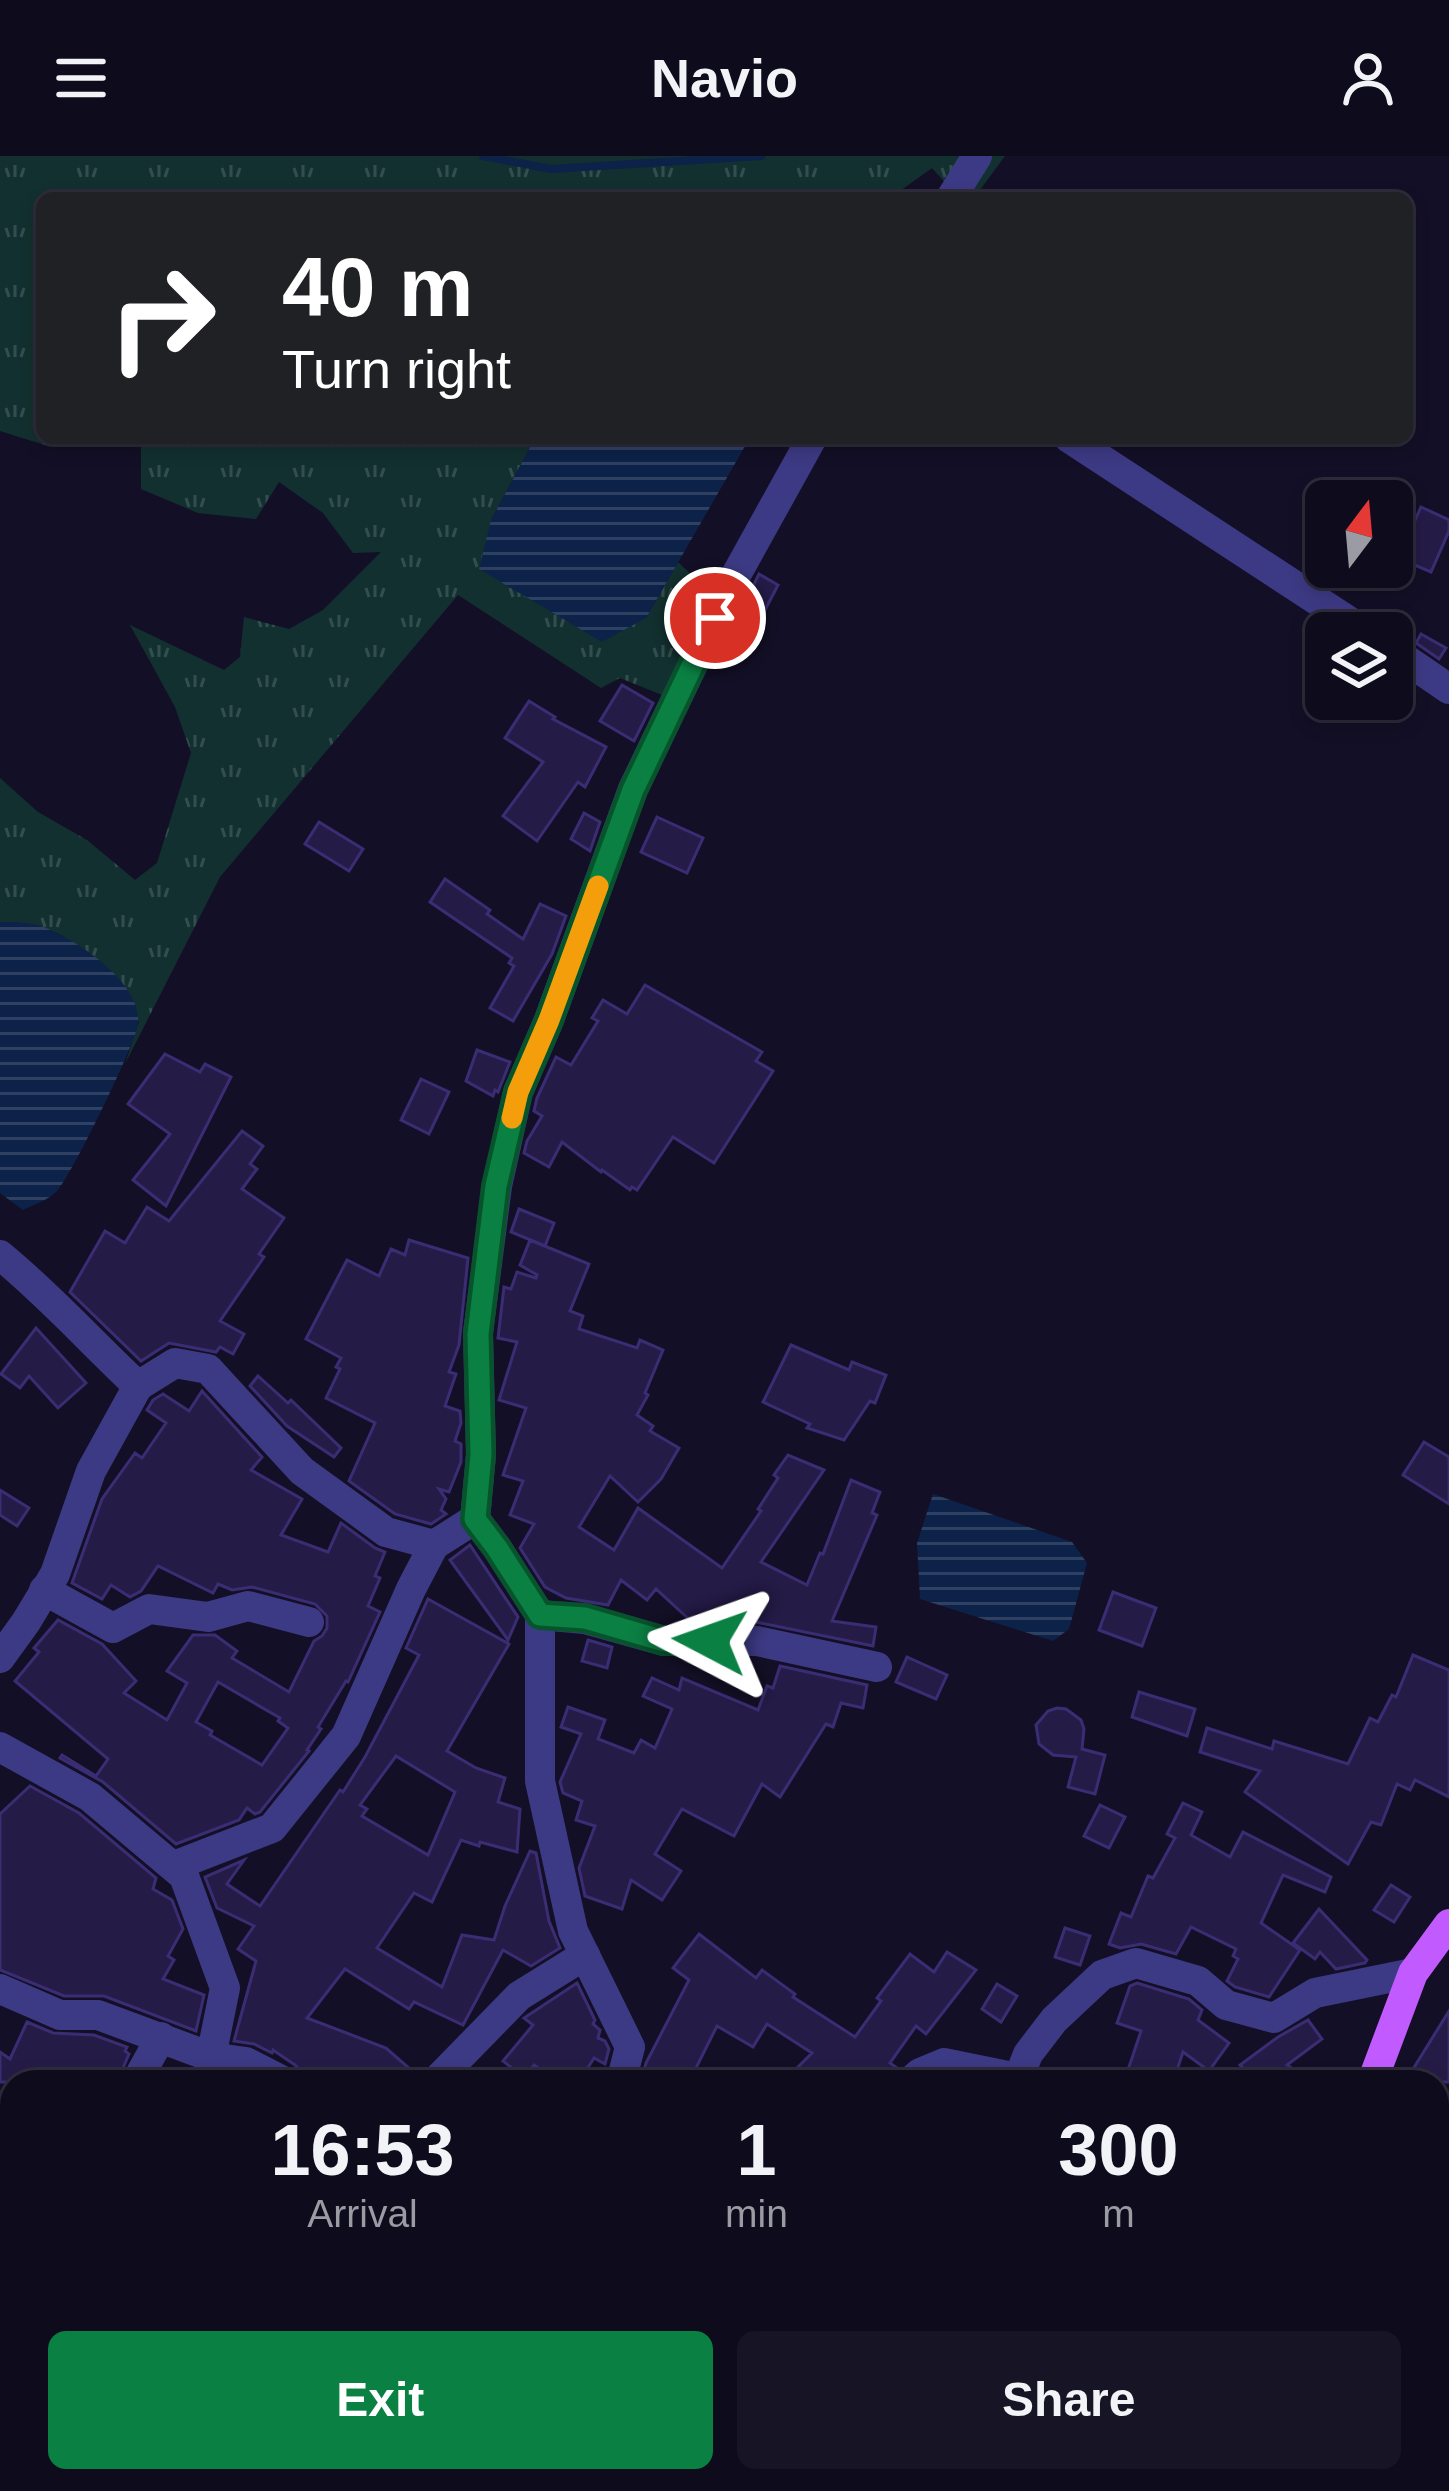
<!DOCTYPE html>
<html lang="en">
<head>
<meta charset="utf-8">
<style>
  :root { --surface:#0e0b1c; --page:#171425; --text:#f1f3f6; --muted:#9b9ba3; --line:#2e2b3b; --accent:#0b8043 }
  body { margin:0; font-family:Helvetica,sans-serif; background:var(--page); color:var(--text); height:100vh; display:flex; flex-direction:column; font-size:45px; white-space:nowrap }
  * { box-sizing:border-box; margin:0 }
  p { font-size:39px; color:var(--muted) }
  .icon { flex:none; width:66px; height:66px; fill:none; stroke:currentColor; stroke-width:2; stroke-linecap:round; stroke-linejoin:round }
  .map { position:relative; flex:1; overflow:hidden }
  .panel { position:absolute; left:0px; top:1914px; width:1449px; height:423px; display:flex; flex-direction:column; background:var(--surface); border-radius:36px 36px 0 0; box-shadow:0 6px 18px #0003,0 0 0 3px var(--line) }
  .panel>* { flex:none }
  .top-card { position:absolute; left:36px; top:36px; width:1377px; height:252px; border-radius:18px; box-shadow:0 6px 18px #0003,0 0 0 3px var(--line); background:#202124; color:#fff; overflow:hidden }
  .needle { width:78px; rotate:16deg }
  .controls { position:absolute; left:1305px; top:324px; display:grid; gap:24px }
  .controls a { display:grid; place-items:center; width:108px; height:108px; border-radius:18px; background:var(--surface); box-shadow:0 6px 18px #0003,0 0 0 3px var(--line); font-size:60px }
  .pin { position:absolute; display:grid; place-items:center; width:102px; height:102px; color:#fff; margin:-51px; border:6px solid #fff; border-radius:50%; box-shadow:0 3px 12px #0007 }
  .me { position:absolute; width:132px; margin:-66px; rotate:274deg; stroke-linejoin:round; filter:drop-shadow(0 0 9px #0008) }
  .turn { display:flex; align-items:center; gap:42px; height:252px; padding:0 48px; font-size:54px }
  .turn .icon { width:156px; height:156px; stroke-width:2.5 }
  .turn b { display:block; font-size:84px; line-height:102px }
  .eta { display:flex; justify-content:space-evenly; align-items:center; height:204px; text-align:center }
  .eta b { font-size:72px; font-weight:800; line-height:84px }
  .primary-button { display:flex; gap:24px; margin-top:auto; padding:24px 48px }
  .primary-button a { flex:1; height:138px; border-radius:18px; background:var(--accent); color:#fff; font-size:48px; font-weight:800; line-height:138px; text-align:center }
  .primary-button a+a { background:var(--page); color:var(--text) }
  header { display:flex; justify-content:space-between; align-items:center; height:156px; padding:0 48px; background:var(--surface); font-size:54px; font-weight:800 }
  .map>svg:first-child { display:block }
  .grass { fill:url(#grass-tufts) }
  .water { fill:url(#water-rules) }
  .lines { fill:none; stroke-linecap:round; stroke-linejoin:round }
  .stream { stroke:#0c2248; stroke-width:8 }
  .building { fill:#241b47; stroke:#3b2d73; stroke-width:3; fill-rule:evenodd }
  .minor { stroke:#3d3a85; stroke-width:30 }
  .major { stroke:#c25bff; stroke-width:30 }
  .route-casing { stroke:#07532c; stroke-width:30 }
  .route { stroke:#0b8043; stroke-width:21 }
  .slow { stroke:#f59e0b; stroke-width:21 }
</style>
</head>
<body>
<header><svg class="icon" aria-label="menu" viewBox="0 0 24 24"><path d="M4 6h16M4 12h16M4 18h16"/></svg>Navio<svg class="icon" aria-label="person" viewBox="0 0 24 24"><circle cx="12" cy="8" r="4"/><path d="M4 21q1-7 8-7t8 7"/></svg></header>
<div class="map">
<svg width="1449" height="2335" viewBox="0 0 1449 2335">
  <defs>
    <pattern id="grass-tufts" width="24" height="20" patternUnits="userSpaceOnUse" patternTransform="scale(3)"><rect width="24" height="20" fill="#12302f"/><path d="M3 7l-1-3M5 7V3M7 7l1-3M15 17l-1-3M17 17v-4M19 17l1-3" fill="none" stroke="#344d4e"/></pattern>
    <pattern id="water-rules" width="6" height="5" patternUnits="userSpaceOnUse" patternTransform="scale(3)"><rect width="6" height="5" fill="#0c2248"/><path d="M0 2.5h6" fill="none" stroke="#2f4163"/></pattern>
  </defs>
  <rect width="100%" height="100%" fill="#130f26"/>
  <g class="grass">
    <polygon points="0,0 1005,0 974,42 959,42 932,12 890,42 42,42 42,282 88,282 48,290 0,275"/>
    <path d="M141 282H535L491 364 646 462 678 406 716 442 667 541 620 522 601 532 458 439 220 721 125 908 139 866C99 812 76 764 0 766V622L38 656 87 684 135 724 157 707 191 597 175 551 130 469 224 514 240 501 244 461 289 473 323 454 381 396 353 397 323 357 279 326 256 363 198 357 141 333Z"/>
  </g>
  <g class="water">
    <polygon points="535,282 744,282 748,285 646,462 602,486 479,413 491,364"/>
    <path d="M0 766C16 766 31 766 46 772 80 786 142 827 138 868 136 887 69 1025 56 1036 48 1044 33 1049 23 1054L0 1037Z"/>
    <polygon points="933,1338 1072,1386 1087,1407 1069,1473 1053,1485 920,1443 917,1387"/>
  </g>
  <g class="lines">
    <polyline class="stream" points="483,0 551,13 761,0"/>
  </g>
  <g class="building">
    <polygon points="1421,351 1449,364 1449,375 1431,416 1398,402"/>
    <polygon points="759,418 778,429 764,456 745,446"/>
    <polygon points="1421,478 1446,492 1439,503 1416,487"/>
    <polygon points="622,529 653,547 634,585 600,565"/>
    <polygon points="529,545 555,561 553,563 606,591 585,631 578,626 537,685 503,660 543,606 505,582"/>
    <polygon points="584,657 600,666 590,695 571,683"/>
    <polygon points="657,661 703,682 687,717 641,696"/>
    <polygon points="319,666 363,693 349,715 305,688"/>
    <polygon points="445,723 490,754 487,758 523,783 540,748 566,760 552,798 513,865 490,852 514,810 509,807 512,802 430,746"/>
    <polygon points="645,829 762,896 756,905 773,915 714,1007 673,981 637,1034 632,1031 630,1034 602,1014 601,1016 562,986 549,1011 524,997 527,985 542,960 534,955 537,942 556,901 571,909 598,865 592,862 603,844 627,858"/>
    <polygon points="477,894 510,906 498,936 495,934 493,940 466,925"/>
    <polygon points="165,898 200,916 205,908 231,921 166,1050 133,1024 170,978 128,948"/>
    <polygon points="421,923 449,936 429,978 401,964"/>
    <polygon points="242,975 263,990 250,1008 257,1013 242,1033 284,1062 259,1098 264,1101 220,1165 244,1178 233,1198 220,1191 216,1196 169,1187 141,1205 70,1136 105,1075 125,1087 147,1051 169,1065"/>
    <polygon points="519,1053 554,1067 545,1090 511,1076"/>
    <polygon points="409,1084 468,1102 459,1189 449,1216 456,1218 445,1250 460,1255 461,1267 455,1285 461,1288 461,1306 449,1336 439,1333 446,1343 441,1354 446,1358 431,1368 395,1358 349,1325 375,1267 326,1242 340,1213 336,1211 341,1202 306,1183 347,1104 379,1120 391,1093 405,1099"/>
    <polygon points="530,1084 589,1108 570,1155 583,1160 579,1173 637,1192 640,1184 663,1194 645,1237 648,1239 637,1259 653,1270 650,1275 679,1292 661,1323 638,1346 610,1320 579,1371 614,1394 638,1352 722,1412 761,1355 758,1353 778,1322 774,1319 788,1299 824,1314 761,1406 807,1429 820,1397 823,1398 851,1324 880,1336 872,1357 877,1359 832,1465 876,1471 873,1490 756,1466 738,1456 733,1466 692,1466 656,1433 647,1444 621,1424 608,1449 566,1442 545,1431 520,1392 534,1368 510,1359 523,1325 503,1319 526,1252 499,1244 517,1186 498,1182 504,1131 511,1133 517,1116 536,1122 537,1119 520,1109"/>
    <polygon points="36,1172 86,1227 58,1252 29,1220 20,1232 1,1218"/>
    <polygon points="791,1189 849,1214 852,1206 886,1219 875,1247 870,1245 844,1284 807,1272 810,1268 763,1246"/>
    <polygon points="258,1220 288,1247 291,1244 341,1292 334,1301 287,1270 250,1230"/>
    <path d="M202 1235 262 1301 251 1314 302 1343 281 1379 328 1396 341 1367 375 1392 385 1396 375 1420 380 1422 368 1450 380 1456 348 1526 346 1525 318 1571 321 1573 307 1594 309 1595 260 1656 255 1658 247 1652 239 1664 176 1688 103 1626 60 1602 62 1599 96 1620 108 1603 15 1525 39 1496 34 1492 58 1464 102 1488 136 1525 124 1537 167 1564 187 1527 167 1515 193 1479H215L237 1495 232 1502 289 1536 314 1485 322 1480 327 1472V1460L315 1448 252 1431 232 1434 218 1428 213 1437 158 1410 141 1435 130 1441 111 1429 102 1443 72 1427 102 1343 135 1297 142 1302 166 1267 147 1254 153 1244 163 1238 189 1255ZM218 1526 280 1562 278 1565 288 1572 262 1609 210 1579 212 1575 196 1566Z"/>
    <polygon points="1424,1286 1449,1301 1449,1348 1403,1319"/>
    <polygon points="0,1334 29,1352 17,1370 0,1359"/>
    <polygon points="470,1389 518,1461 508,1484 450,1404"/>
    <polygon points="1113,1436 1156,1452 1142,1490 1099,1474"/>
    <path d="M428 1443 509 1488 447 1595 476 1612 505 1622 498 1646 520 1653 517 1696 480 1686 479 1690 461 1684 432 1746 414 1737 377 1792 442 1831 462 1779 494 1784 505 1750 530 1695 536 1697 549 1765 560 1792 531 1810 503 1794 463 1869 414 1846 409 1853 345 1813 307 1862 386 1892 417 1919 416 1926H310L295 1909 273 1894 272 1897 254 1888 234 1885 256 1805 238 1793 254 1770 217 1752 205 1721 244 1704 227 1728 260 1750 340 1634 343 1636 365 1601 419 1499 406 1492ZM396 1600 455 1636 428 1699 362 1660 367 1653 360 1649Z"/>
    <polygon points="588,1484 612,1491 607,1512 582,1505"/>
    <polygon points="1413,1499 1449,1514 1449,1641 1415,1624 1410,1634 1397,1628 1381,1669 1371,1666 1348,1708 1245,1636 1260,1615 1200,1596 1207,1572 1272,1593 1274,1585 1348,1608 1370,1562 1378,1566 1392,1539 1396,1541"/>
    <polygon points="907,1501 947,1519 936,1543 896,1526"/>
    <polygon points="780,1510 867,1529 863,1552 841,1547 833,1571 826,1568 780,1641 762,1628 734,1680 682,1653 655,1698 681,1715 662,1744 631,1724 622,1753 585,1740 579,1712 595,1670 576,1664 582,1645 563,1637 560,1626 581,1578 561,1571 568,1551 605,1564 598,1583 634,1597 641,1584 655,1592 672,1553 643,1540 652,1522 679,1534 682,1522 758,1554 767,1530 773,1532"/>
    <polygon points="1139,1536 1195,1553 1187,1580 1132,1561"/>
    <polygon points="1057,1552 1066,1553 1081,1564 1084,1573 1082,1593 1105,1599 1095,1638 1068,1631 1076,1601 1053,1599 1039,1588 1036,1569 1048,1555"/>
    <polygon points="30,1630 79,1657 156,1722 153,1733 172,1744 183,1773 168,1800 174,1804 163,1823 204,1839 196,1875 104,1840 64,1840 0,1814 0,1658"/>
    <polygon points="1183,1647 1202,1656 1191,1679 1230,1701 1243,1676 1331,1721 1325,1736 1283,1719 1261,1767 1300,1794 1269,1841 1235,1831 1227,1825 1238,1803 1233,1800 1236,1793 1191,1771 1176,1798 1141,1788 1120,1792 1109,1788 1121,1757 1131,1761 1148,1720 1153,1722 1175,1682 1167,1678"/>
    <polygon points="1100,1649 1125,1661 1109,1692 1084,1680"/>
    <polygon points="1391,1729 1410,1741 1394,1766 1374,1754"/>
    <polygon points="1319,1753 1367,1804 1365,1807 1336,1813 1320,1796 1315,1803 1293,1787"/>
    <polygon points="1065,1772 1090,1780 1080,1809 1055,1801"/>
    <polygon points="699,1778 756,1822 762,1814 795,1838 793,1841 855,1881 881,1845 877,1842 910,1798 934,1816 947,1796 976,1814 926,1878 916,1870 890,1907 897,1912 890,1926 783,1926 812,1897 767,1868 753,1891 717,1870 689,1926 641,1926 646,1907 689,1824 673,1812"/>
    <polygon points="577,1827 595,1864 593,1868 600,1874 598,1882 605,1885 609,1893 605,1908 594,1902 579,1926 568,1926 556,1919 554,1922 534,1909 524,1922 503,1905 533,1869 524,1862"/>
    <polygon points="1137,1827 1189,1843 1202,1854 1198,1864 1229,1887 1209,1915 1183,1896 1173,1926 1124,1926 1141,1875 1117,1867 1130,1830"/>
    <polygon points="997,1828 1017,1840 1001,1866 982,1853"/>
    <polygon points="1449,1855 1449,1926 1405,1926"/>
    <polygon points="1308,1864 1322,1883 1287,1909 1313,1926 1259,1926 1240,1909 1278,1881"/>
    <polygon points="27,1866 53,1877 94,1879 127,1891 125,1895 129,1898 117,1926 0,1926 0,1896 10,1903"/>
  </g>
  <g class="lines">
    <g class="minor">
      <polyline points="951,42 977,0"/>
      <polyline points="1069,282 1367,477"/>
      <polyline points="1392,494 1449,533"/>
      <path d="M0 1099C50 1140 91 1186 138 1230L175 1207 208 1213 302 1315 386 1376 434 1389 475 1363"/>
      <polyline points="44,1434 113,1472 149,1453 208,1461 248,1450 309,1466"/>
      <polyline points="540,1459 585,1463 664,1485 757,1485 877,1511"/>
      <polyline points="0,1502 26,1466 55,1418 91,1315 138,1230"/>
      <polyline points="0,1591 90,1641 184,1720 225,1832 211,1901"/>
      <polyline points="174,1710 272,1672 346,1580 411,1433 434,1389"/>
      <polyline points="0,1833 60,1859 98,1859 211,1901 246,1906 285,1926"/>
      <polyline points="136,1926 161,1881"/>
      <polyline points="435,1926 519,1840 585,1799"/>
      <polyline points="621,1926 630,1891 573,1775 540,1625 540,1459 497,1392 475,1363 481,1299 478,1177 497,1030 518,936 549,864 633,633 736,419 812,282"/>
      <polyline points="910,1926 920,1917 944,1907 1018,1922"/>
      <polyline points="1017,1926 1028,1898 1054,1864 1102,1819 1136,1807 1198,1825 1226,1849 1274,1862 1315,1837 1413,1817"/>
      <polyline points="0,2146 12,2130"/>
      <polyline points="0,2324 42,2335"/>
      <polyline points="316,2325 331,2335"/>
      <polyline points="700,2325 727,2335"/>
      <polyline points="1194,2325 1209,2335"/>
      <polyline points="1406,2325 1409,2335"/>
      <polyline points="133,2335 143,2325"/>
      <polyline points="818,2335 823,2325"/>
      <polyline points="1109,2335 1113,2325"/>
    </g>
    <g class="major">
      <polyline points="1372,1926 1413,1817 1449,1768"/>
      <polyline points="1349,2325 1350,2335"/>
    </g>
  </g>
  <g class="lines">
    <defs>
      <polyline id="route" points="710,1485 664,1485 585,1462 540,1459 497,1392 475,1363 481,1299 478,1178 496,1030 518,936 549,864 633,634 715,462"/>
    </defs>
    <use href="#route" class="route-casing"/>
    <use href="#route" class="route"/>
    <polyline class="slow" points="512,962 518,936 549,864 598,730"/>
  </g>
</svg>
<div class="controls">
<a><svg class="needle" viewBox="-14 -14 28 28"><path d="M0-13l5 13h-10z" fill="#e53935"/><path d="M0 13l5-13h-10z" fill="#9b9ba3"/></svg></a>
<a><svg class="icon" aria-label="layers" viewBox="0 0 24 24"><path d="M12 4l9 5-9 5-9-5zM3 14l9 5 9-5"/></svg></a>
</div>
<div class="pin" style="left:715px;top:462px;background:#d93025"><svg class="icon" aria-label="arrive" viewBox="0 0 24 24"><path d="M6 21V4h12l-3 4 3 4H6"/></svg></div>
<svg class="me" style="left:710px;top:1485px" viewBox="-20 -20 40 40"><path d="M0-17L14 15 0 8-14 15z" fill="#0b8043" stroke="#fff" stroke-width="4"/></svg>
<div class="top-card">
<div class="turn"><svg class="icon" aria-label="right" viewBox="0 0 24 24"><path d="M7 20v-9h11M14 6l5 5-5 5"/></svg><div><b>40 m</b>Turn right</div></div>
</div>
<section class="panel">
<div class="eta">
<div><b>16:53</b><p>Arrival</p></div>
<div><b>1</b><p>min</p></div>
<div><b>300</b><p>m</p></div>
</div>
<div class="primary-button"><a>Exit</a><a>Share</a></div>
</section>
</div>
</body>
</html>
